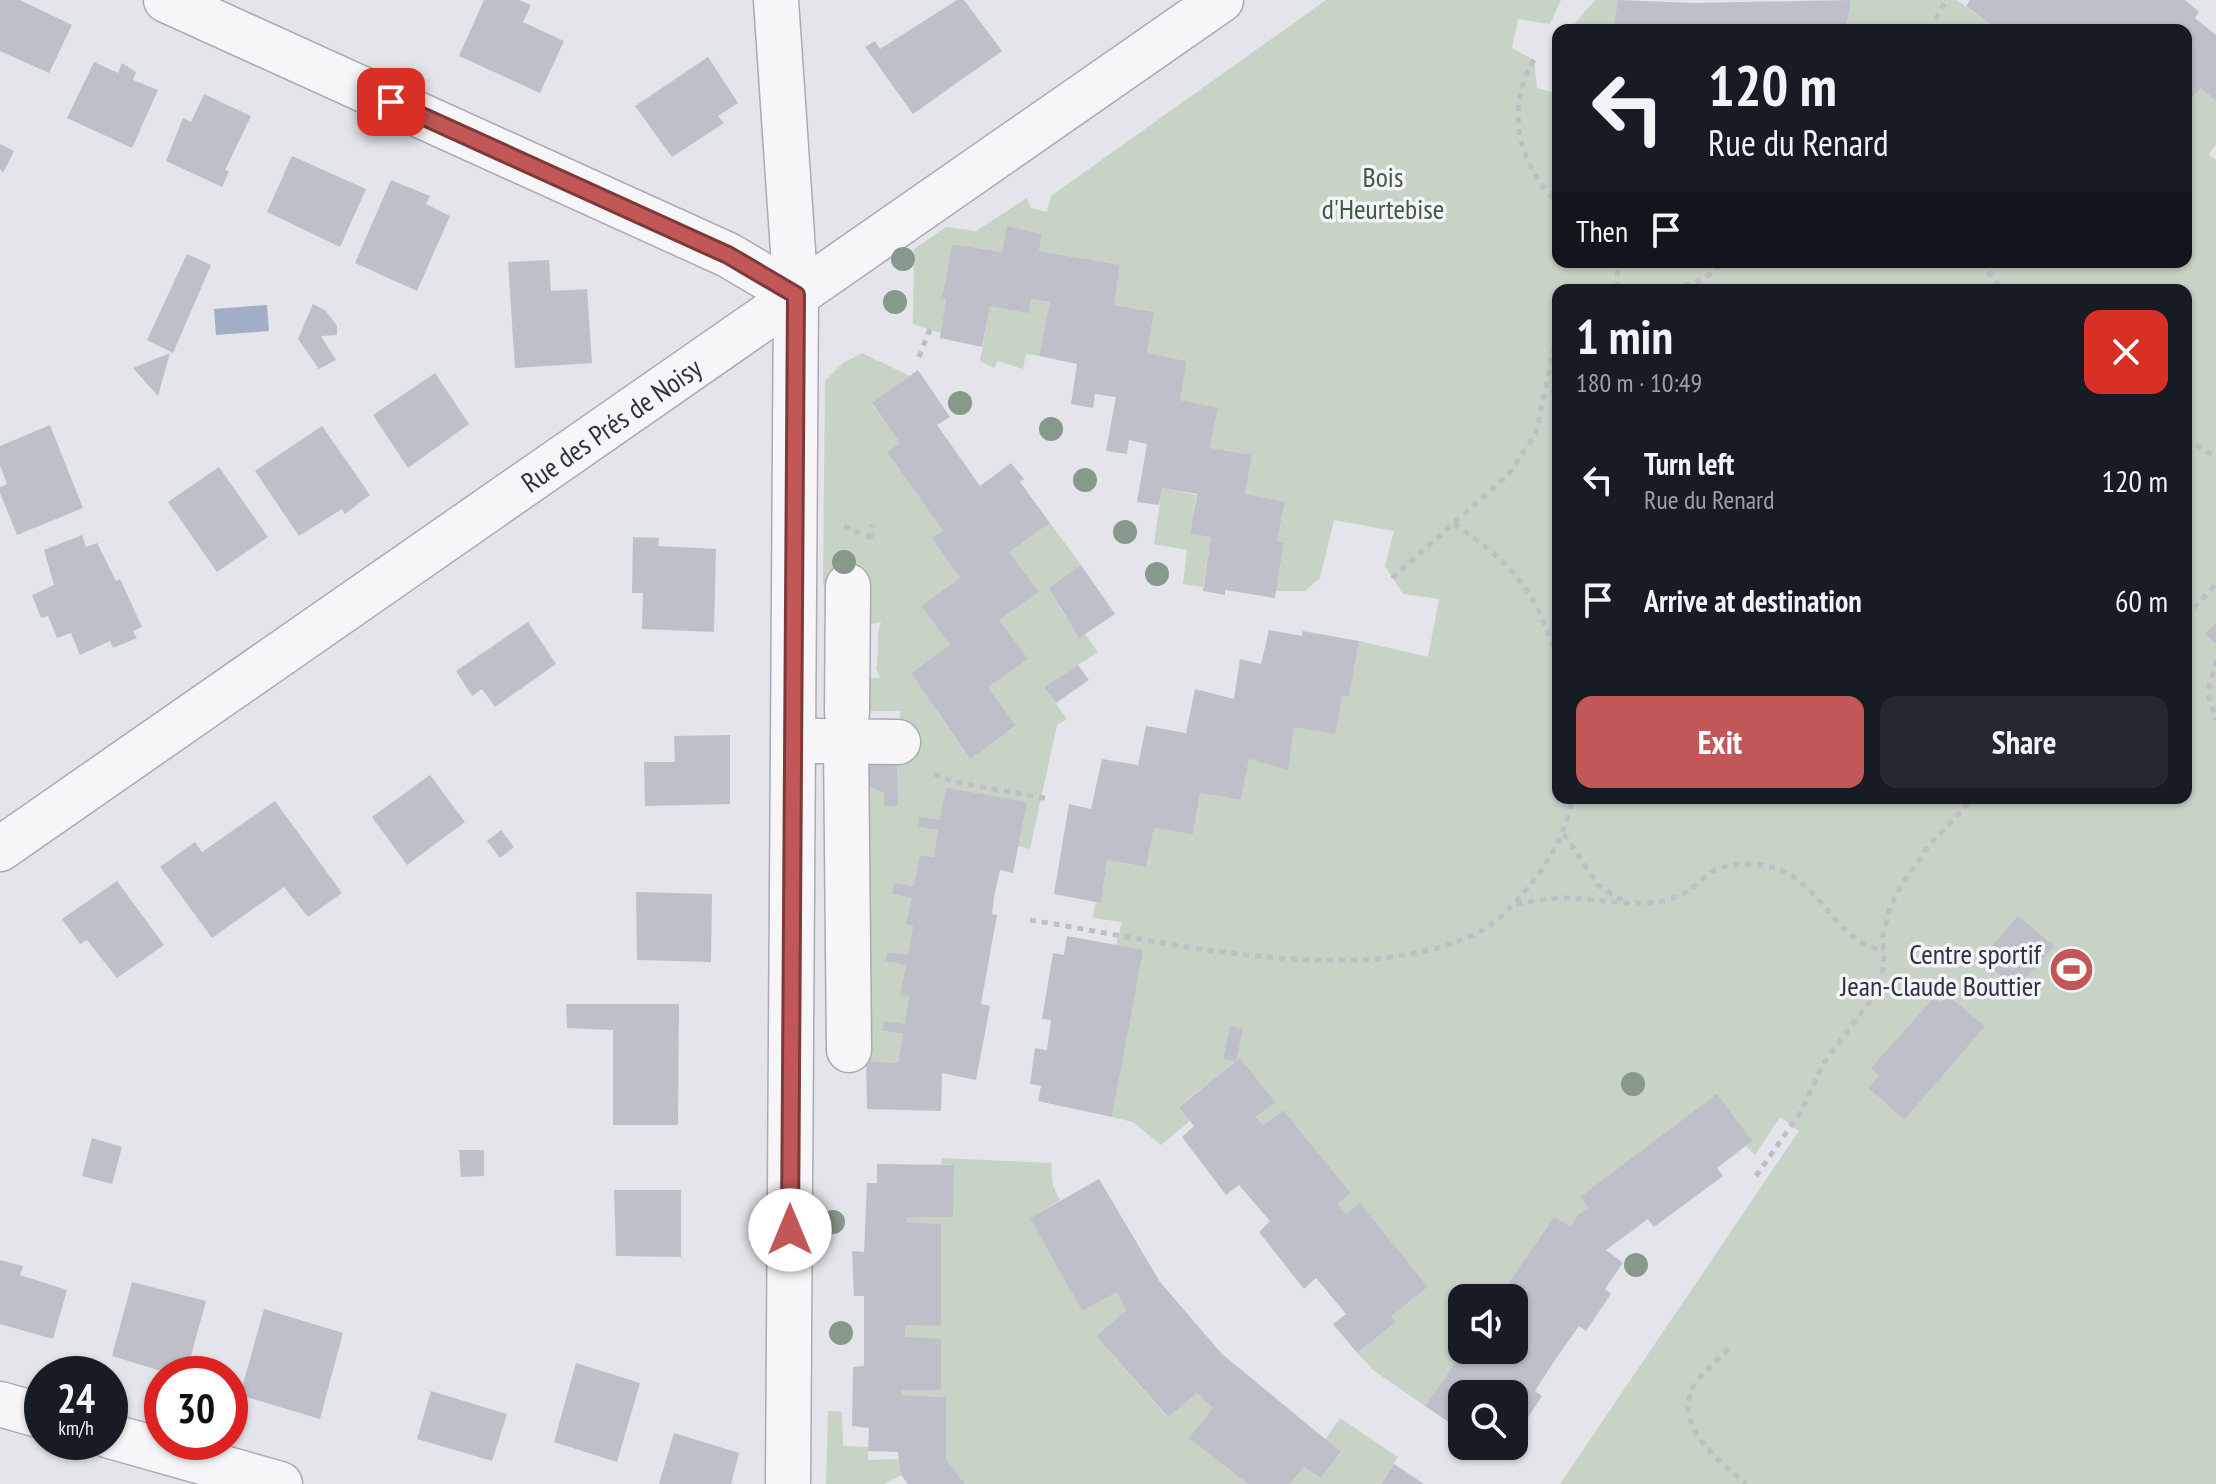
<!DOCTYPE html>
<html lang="en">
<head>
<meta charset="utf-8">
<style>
  :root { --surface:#171b24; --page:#242831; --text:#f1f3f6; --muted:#9ea1a6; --accent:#c15756 }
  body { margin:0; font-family:"PT Sans Narrow",sans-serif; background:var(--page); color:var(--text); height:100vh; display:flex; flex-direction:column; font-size:30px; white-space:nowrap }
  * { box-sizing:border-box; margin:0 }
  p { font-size:26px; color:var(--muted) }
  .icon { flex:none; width:44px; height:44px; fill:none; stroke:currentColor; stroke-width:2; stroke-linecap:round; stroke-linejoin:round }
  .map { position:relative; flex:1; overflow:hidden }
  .details { position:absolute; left:1552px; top:284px; width:640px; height:520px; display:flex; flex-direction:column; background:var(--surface); border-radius:16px; box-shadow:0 2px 6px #0004 }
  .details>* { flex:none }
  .banner { position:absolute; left:1552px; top:24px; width:640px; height:244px; border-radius:16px; box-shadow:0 2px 6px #0004; background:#171b24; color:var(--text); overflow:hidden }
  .controls { position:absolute; left:1448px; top:1284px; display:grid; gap:16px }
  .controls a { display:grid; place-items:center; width:80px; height:80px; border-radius:16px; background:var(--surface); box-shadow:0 2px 6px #0004; font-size:40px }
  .speed { position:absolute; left:24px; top:1356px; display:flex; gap:16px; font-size:40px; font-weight:700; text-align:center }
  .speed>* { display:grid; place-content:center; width:104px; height:104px; border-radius:50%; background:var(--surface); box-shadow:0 2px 6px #0004; line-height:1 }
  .speed small { font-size:20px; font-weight:400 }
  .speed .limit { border:12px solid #d22; background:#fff; color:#111 }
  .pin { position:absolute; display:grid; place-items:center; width:68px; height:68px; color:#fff; margin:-34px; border-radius:16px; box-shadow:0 4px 12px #0006 }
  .me { position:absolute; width:88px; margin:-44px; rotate:0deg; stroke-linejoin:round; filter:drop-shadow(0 0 6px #0008) }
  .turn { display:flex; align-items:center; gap:28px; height:168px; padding:0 24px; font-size:36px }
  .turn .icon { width:104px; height:104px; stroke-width:2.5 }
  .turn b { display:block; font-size:56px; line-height:68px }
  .then { display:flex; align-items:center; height:76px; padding:0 24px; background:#0003; gap:16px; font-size:30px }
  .round { display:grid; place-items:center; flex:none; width:84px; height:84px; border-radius:16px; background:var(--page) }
  .overview { display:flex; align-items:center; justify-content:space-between; height:136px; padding:0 24px }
  h1 { font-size:48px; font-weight:800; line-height:60px }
  .action { display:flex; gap:16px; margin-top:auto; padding:16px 24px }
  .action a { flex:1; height:92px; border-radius:16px; background:var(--accent); color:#fff; font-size:32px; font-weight:800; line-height:92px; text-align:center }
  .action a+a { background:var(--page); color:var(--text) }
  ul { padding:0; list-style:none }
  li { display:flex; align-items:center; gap:24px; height:120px; padding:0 24px }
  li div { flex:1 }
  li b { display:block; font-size:30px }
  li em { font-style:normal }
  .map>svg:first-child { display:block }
  .green { fill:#c6d3c5; fill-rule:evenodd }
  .water { fill:#a2aec6 }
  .building { fill:#bec0c9 }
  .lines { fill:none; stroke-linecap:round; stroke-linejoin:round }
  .minor-casing { stroke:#a9abb4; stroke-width:47 }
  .path { stroke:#bebfc4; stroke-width:5; stroke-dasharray:6 6; stroke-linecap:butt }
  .minor { stroke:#f6f6f8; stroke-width:44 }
  .tree { fill:#87998a }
  .route-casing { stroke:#7d3938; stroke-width:20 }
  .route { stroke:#c15756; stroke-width:14 }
  .labels { text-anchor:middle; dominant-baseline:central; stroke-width:7; stroke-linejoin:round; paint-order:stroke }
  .park-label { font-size:28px; fill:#3c5b3b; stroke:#f3f4f7 }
  .street-label { font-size:28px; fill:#2d3140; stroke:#f3f4f7 }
  .poi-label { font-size:28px; fill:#2d3140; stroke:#f3f4f7; text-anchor:end }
</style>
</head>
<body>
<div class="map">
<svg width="2216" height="1484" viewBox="0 0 2216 1484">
  <rect width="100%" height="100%" fill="#e3e5ea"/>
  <g class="green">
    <path d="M1326 0H1561L1550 24 1518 19 1512 48 1534 60 1537 88 1555 93 1558 73V262H2186V99L2190 101 2201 88 2216 101V145L2209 154 2216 160V1484H1560L1799 1131 1780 1117 1755 1155 1746 1146 1751 1141 1580 1197 1589 1208 1577 1215 1571 1226 1554 1217 1498 1298H1462L1464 1350 1425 1406 1373 1370 1357 1353 1396 1322 1391 1316 1428 1287 1360 1204 1346 1214 1338 1204 1351 1193 1283 1110 1263 1125 1256 1117 1274 1102 1240 1058 1179 1106 1190 1121 1161 1145 1133 1122 1112 1117 1142 951 1116 945 1122 922 1093 918 1095 903H1101L1107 860 1146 867 1154 828 1193 833 1200 793 1241 800 1249 759 1287 769 1294 727 1342 696 1349 697 1359 641 1428 657 1439 599 1403 594 1385 566 1394 531 1334 520 1320 578 1305 591H1276L1284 543 1277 541 1285 502 1245 494 1251 455 1210 448 1218 409 1180 400 1187 361 1147 353 1154 312 1114 305 1120 265 1039 251 1042 234 1007 227 1002 252 952 244 942 297 946 299 941 333 913 324 914 249 946 227 976 231 1027 198 1031 208 1047 212 1051 196ZM1558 290H2186V798H1558Z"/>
    <polygon points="1595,0 1618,0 1613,30 1569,30"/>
    <polygon points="1851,0 1957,0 1997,30 1846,30"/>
    <polygon points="1031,299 1050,302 1039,356 1026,354 1023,369 998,361 994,368 980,361 990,306"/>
    <path d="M862 353 910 376 872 404 900 443 887 452 943 531 960 578 921 606 950 645 911 673 969 758 1016 727 988 687 1027 659 999 620 1039 592 1009 552 1050 523 1081 565 1059 606 1079 637 1085 634 1098 652 1044 687 1067 719 1057 725 1030 849 1018 846 1026 803 940 820 919 818 918 827 938 830 934 857 920 855 914 886 894 884 892 894 912 898 907 923 913 926 908 955 888 952 885 961 906 965 901 994 909 996 905 1024 884 1022 882 1031 903 1034 898 1063 866 1061 869 786 884 793V806L897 778 900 711H868L870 679 880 677 876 669C880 654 875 636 881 622L870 624 868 586 823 585 825 381 843 363Z"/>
    <polygon points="1162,488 1196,495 1190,534 1211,537 1203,587 1183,584 1187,550 1154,544"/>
    <polygon points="942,1158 1051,1163 1053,1186 1060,1200 1031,1218 1082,1311 1117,1292 1126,1310 1096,1336 1167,1417 1197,1393 1213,1408 1190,1438 1248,1484 965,1484 946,1459 946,1397 901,1395 901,1390 941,1390 905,1337 905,1325 941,1325 941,1224 907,1222 908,1217 952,1217 954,1165 941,1164"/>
    <polygon points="828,1411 842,1412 843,1446 868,1447 868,1460 900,1459 901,1475 884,1484 826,1484"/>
    <polygon points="1340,1418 1398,1457 1381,1484 1290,1484 1304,1467 1321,1478 1341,1453 1325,1440"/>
  </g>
  <polygon class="water" points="267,305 269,331 216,335 214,309"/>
  <g class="building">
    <polygon points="0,0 20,0 72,25 49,73 0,51"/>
    <polygon points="484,0 519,0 531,5 523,22 564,41 540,93 459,56"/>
    <polygon points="957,0 964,0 1002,51 913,114 865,47 875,41 880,49"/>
    <polygon points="1618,0 1695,3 1851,0 1846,30 1769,27 1769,30 1613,30"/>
    <polygon points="1970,0 2185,0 2199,12 2195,18 2216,35 2216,101 2201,88 2189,101 2186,99 2186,30 2138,30 2132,25 2128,30 1997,30 1966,6"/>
    <polygon points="708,57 738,103 718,116 724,123 672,157 635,106"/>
    <polygon points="94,62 118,73 122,63 136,72 133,80 158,90 132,148 67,118"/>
    <polygon points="204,94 251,116 225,170 229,171 222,187 166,161 183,118 191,122"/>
    <polygon points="0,144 14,151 3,173 0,169"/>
    <polygon points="292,156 366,189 340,247 267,212"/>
    <polygon points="391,180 430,196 426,204 450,216 417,291 355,263"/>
    <polygon points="1007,226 1042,234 1039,251 1120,265 1114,305 1154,312 1147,353 1187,361 1180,400 1218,408 1210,448 1252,455 1245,494 1285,502 1277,541 1284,543 1275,598 1225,590 1225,595 1203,591 1211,537 1190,534 1197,494 1162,488 1159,505 1137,502 1147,444 1129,440 1127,454 1106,451 1116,397 1095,394 1093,408 1071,404 1077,364 1039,356 1050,302 1031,299 1029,313 990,306 982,347 940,338 946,299 942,298 952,244 1002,252"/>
    <polygon points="187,254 211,265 173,353 147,340"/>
    <polygon points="549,260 551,291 587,289 592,363 515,368 508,262"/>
    <polygon points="313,304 325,310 337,326 337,335 321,336 336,360 319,369 298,339"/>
    <polygon points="170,353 158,396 133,368"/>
    <polygon points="918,370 950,417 937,425 980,486 1011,463 1024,479 1020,482 1050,523 1009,552 1039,592 999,620 1028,659 988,687 1016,726 970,759 911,673 950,645 921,606 960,578 932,538 943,531 887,452 900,443 872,403"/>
    <polygon points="435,373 469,424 408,468 373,415"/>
    <polygon points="50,425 83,508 17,535 0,493 0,487 7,484 0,465 0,446"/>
    <polygon points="322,426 370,495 345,514 342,509 299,536 255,471"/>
    <polygon points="219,467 268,537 217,572 168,502"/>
    <polygon points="82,535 86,547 97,543 116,581 120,579 142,627 133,631 137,638 113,648 110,641 80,655 71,633 57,638 48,616 41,618 32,595 54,585 44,550"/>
    <polygon points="633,537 659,538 658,546 716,549 714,632 642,629 643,593 632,593"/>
    <polygon points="1081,565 1115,614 1079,638 1049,588"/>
    <polygon points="528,622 556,664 495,707 482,689 472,696 456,671"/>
    <polygon points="2216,623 2216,644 2205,634"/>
    <polygon points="1269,630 1302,636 1303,631 1359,641 1349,697 1342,696 1335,734 1294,727 1288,770 1249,759 1241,800 1200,793 1193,834 1154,828 1146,867 1107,860 1101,903 1054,894 1069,804 1091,809 1102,759 1138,765 1146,726 1186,733 1195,689 1234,699 1240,659 1261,664"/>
    <polygon points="1078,665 1089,680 1056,703 1044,687"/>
    <polygon points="730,735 730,804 645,806 644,762 675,762 674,736"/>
    <polygon points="858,765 897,765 898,806 884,806 884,793 869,786 858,786"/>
    <polygon points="430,775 465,822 407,865 372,817"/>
    <polygon points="946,788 1027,802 1013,873 1000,870 994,897 992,914 997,915 981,1004 990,1006 976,1080 942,1073 941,1111 867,1109 866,1061 898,1063 903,1034 882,1031 884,1021 905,1024 909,996 900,995 906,965 885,961 887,952 908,955 913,926 906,924 912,898 892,894 894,883 914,886 920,855 934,857 938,830 918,827 919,817 940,820"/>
    <polygon points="275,801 342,893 308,917 284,887 212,938 160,867 195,842 202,852"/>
    <polygon points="501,830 514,847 500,858 487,841"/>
    <polygon points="117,881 164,945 117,978 87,940 80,944 62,919"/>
    <polygon points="636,892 712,894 711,962 637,960"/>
    <polygon points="2018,916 2054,946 2016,989 1981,959"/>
    <polygon points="1067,936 1143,950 1112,1117 1038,1101 1041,1086 1030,1084 1035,1048 1047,1050 1051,1020 1042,1019 1053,953 1064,955"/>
    <polygon points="1948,996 1985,1026 1904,1120 1869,1088 1879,1075 1871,1068 1932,1000 1941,1002"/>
    <polygon points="566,1004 679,1004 678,1125 613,1125 613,1030 567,1028"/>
    <polygon points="1230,1026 1243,1029 1236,1061 1240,1058 1275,1102 1256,1117 1263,1125 1283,1110 1351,1193 1338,1204 1346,1214 1360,1203 1428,1287 1391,1316 1396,1322 1357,1353 1333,1324 1346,1314 1316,1278 1304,1289 1259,1232 1270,1221 1239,1185 1226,1195 1182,1137 1194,1126 1179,1107 1236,1061 1223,1059"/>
    <polygon points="1717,1094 1752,1141 1717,1168 1723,1176 1654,1227 1648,1219 1606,1250 1623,1263 1605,1289 1611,1294 1586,1331 1579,1326 1553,1363 1535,1391 1542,1396 1518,1433 1514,1429 1514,1394 1462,1394 1462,1431 1425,1406 1464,1350 1514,1350 1514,1335 1519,1338 1526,1327 1514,1317 1514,1298 1498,1298 1554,1217 1571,1226 1577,1215 1589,1208 1580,1197"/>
    <polygon points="92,1138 122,1147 112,1184 82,1176"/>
    <polygon points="459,1150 484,1150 484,1176 461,1177"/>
    <polygon points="877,1164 954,1165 953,1217 908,1217 907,1222 941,1224 941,1326 905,1325 905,1337 941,1339 941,1390 901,1390 901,1395 946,1397 946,1459 965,1484 908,1484 901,1475 898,1452 868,1451 869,1428 852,1426 853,1367 864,1366 864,1296 854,1296 852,1251 864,1252 867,1183 877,1183"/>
    <polygon points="1099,1179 1160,1282 1222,1354 1341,1452 1321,1478 1304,1467 1290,1484 1248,1484 1189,1438 1213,1408 1197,1393 1168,1417 1096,1336 1126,1310 1117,1292 1082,1311 1030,1218"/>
    <polygon points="614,1190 681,1190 681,1257 616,1256"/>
    <polygon points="0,1260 23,1266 20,1275 67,1290 53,1339 0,1324"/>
    <polygon points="132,1282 206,1301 186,1374 171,1374 112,1356"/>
    <polygon points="264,1309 343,1333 320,1419 240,1395"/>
    <polygon points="576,1363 640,1383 617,1462 554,1442"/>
    <polygon points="431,1391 507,1414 492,1461 417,1439"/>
    <polygon points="674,1433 739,1453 731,1484 659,1484"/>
    <polygon points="1394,1464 1424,1484 1381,1484"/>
  </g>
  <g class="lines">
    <defs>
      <g id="minor">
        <polyline points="166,0 728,255 796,295"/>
        <polyline points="776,0 796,295 788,1484"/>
        <polyline points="847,713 848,586"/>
        <polyline points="815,741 898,742"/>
        <polyline points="846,742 849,1050"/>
        <path id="s1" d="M0 849 1221 0"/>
        <polyline points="0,1404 42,1416"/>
        <polyline points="110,1436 280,1484"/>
      </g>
    </defs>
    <use href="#minor" class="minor-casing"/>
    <g class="path">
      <polyline points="1930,30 1946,0"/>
      <path d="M1534 60C1504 110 1519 165 1558 204"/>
      <polyline points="1981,262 2002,290"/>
      <polyline points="1617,288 1618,262"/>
      <polyline points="1598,290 1635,290"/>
      <polyline points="1673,290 1704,279 1724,262"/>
      <polyline points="919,357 930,329"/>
      <polyline points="2186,439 2213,455"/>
      <path d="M1454 524C1515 565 1537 592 1558 663"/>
      <polyline points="844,526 870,538"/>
      <polyline points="870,539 873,525"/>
      <polyline points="1392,578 1509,474 1536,433 1558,331"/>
      <polyline points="2186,617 2216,584"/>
      <polyline points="2216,660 2208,693 2216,720"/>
      <polyline points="934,774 954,782 1049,799"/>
      <polyline points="1564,834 1599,886 1626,902"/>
      <path d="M1516 904C1530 902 1544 899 1558 898 1595 897 1632 909 1668 900 1686 895 1695 885 1709 874 1727 861 1760 862 1780 870 1823 886 1838 945 1884 950"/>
      <path d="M1030 920C1159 940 1358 992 1477 933 1499 922 1516 902 1531 884 1552 857 1566 832 1572 798"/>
      <polyline points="1756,1176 1802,1110 1823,1064 1870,1001 1884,967 1883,935 1890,907 1903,883 1927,848 1973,798"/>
      <path d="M1728 1349C1718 1361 1695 1378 1691 1392 1677 1431 1721 1462 1746 1484"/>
    </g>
    <use href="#minor" class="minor"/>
  </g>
  <g class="tree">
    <circle cx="903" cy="259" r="12"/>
    <circle cx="895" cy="302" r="12"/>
    <circle cx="960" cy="403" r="12"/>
    <circle cx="1051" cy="429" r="12"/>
    <circle cx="1085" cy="480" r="12"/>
    <circle cx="1125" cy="532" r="12"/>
    <circle cx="844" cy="562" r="12"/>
    <circle cx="1157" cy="574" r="12"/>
    <circle cx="1633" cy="1084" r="12"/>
    <circle cx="833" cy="1222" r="12"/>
    <circle cx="1636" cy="1265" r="12"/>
    <circle cx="841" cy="1333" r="12"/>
  </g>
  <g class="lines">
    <defs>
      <polyline id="route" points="391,102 728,255 796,295 790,1230"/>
    </defs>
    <use href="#route" class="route-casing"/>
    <use href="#route" class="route"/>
  </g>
  <defs>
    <symbol id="stadium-disc" viewBox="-11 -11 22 22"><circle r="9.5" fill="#c15756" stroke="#f3f4f7"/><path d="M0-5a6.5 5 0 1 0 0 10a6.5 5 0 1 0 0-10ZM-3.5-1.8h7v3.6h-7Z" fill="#fff"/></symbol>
  </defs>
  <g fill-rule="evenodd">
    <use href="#stadium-disc" x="2046" y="944" width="51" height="51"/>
  </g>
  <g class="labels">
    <g class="park-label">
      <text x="1383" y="176">Bois<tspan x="1383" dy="32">d'Heurtebise</tspan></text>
    </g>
    <g class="street-label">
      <text stroke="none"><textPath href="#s1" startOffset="744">Rue des Prés de Noisy</textPath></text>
    </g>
    <g class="poi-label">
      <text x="2041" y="953">Centre sportif<tspan x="2041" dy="32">Jean-Claude Bouttier</tspan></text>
    </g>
  </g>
</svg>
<div class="controls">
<a><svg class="icon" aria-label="sound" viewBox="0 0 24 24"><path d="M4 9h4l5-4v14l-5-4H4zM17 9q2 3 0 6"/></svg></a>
<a><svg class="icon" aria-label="search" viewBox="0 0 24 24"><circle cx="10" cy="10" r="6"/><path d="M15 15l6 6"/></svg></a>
</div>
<div class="speed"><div>24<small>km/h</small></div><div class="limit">30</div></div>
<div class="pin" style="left:391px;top:102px;background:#d93025"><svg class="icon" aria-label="arrive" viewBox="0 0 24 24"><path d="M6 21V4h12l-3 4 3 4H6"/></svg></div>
<svg class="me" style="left:790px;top:1230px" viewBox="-20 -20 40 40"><circle r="19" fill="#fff"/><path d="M0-13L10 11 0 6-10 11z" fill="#c15756"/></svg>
<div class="banner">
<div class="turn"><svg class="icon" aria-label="left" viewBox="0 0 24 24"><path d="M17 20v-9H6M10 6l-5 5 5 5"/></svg><div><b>120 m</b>Rue du Renard</div></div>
<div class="then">Then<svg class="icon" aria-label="arrive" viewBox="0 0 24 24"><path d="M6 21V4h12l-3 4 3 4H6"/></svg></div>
</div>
<section class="details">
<div class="overview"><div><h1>1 min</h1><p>180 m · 10:49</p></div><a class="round" style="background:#d93025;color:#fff"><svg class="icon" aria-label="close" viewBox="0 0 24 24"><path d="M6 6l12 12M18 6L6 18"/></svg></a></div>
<ul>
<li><svg class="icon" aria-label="left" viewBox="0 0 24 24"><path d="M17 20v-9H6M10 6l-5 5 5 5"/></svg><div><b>Turn left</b><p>Rue du Renard</p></div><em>120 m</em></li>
<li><svg class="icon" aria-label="arrive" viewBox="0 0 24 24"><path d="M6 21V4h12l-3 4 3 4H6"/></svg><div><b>Arrive at destination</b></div><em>60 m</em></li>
</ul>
<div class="action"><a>Exit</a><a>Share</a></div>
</section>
</div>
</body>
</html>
